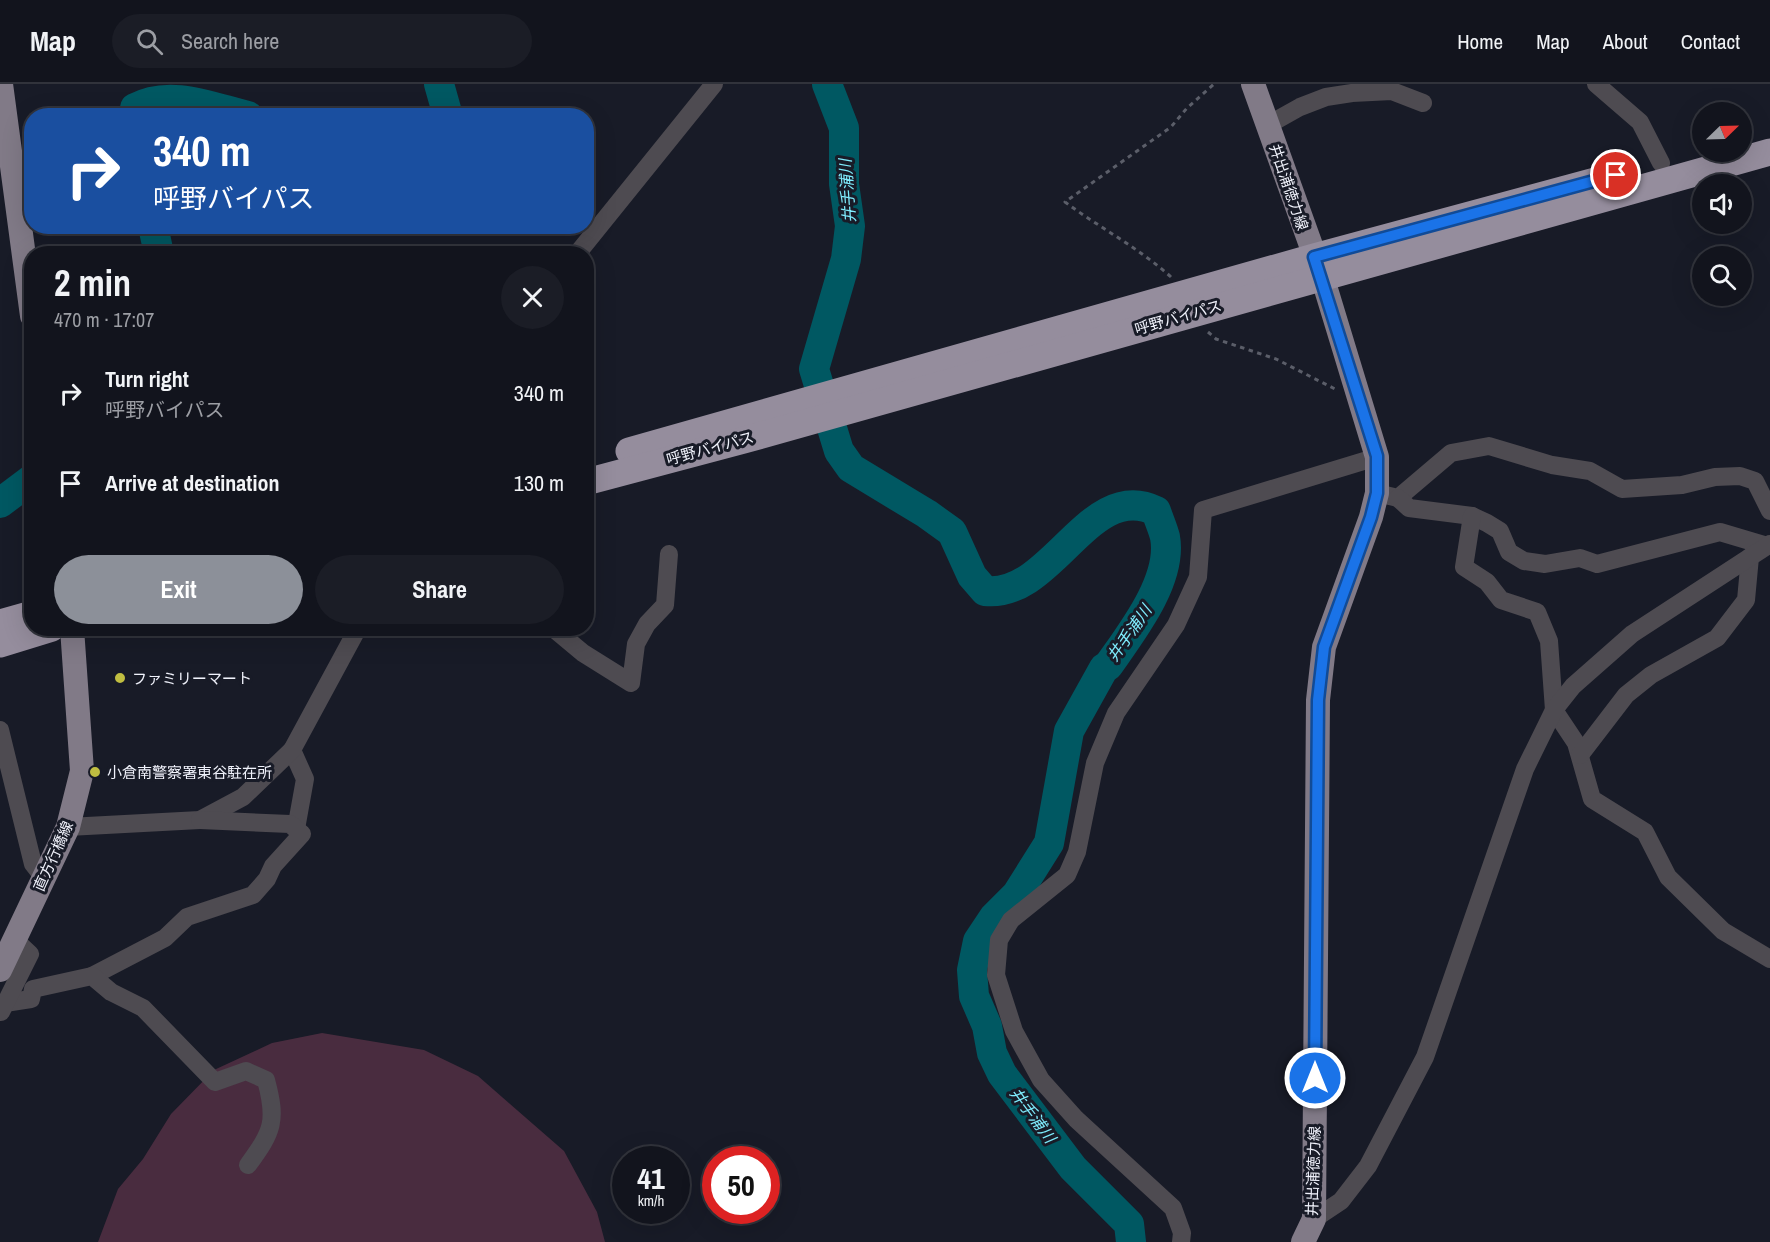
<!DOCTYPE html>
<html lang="en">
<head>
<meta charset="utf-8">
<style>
  :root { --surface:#12141d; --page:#1b1d26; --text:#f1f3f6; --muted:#9c9ea4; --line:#31333b; --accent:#8c9099 }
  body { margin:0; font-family:"Archivo Narrow","Noto Sans JP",sans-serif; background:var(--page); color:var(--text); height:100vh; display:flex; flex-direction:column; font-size:22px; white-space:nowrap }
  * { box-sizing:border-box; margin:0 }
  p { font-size:20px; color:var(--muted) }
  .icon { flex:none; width:33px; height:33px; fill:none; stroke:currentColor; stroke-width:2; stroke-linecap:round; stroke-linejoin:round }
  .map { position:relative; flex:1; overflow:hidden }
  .drawer { position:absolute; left:24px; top:162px; width:570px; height:390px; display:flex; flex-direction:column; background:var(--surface); border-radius:24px; box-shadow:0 6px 24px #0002,0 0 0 2px var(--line) }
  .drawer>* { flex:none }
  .banner { position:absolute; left:24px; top:24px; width:570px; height:126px; border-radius:24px; box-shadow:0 6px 24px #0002,0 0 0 2px var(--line); background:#1a4fa0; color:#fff; overflow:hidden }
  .needle { width:39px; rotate:67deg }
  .buttons { position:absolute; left:1692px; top:18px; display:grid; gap:12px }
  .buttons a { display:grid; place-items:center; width:60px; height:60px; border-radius:50%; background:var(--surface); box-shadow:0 6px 24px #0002,0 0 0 2px var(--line); font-size:30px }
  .speed { position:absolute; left:612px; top:1062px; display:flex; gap:12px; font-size:30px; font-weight:700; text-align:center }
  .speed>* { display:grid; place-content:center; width:78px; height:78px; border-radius:50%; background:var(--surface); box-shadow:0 6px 24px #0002,0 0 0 2px var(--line); line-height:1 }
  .speed small { font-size:15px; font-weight:400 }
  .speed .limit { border:9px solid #d22; background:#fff; color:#111 }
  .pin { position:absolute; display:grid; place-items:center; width:51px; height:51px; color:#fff; margin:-26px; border:3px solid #fff; border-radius:50%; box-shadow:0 2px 6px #0007 }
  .me { position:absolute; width:66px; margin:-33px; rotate:0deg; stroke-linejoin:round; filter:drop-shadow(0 0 4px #0008) }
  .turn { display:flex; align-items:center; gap:21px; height:126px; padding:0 30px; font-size:27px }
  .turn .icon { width:78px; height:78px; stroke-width:2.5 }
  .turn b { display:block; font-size:42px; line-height:51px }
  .round { display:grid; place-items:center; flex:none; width:63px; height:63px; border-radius:32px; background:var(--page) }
  .headline { display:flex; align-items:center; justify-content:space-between; height:102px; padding:0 30px }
  h1 { font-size:36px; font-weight:700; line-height:45px }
  .button { display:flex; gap:12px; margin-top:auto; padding:12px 30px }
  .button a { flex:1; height:69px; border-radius:36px; background:var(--accent); color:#fff; font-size:24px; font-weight:700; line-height:69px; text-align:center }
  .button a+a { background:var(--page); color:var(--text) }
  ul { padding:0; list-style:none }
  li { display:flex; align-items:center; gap:18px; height:90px; padding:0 30px }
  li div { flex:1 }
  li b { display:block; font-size:22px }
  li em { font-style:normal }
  header { display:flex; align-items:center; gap:36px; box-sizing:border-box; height:84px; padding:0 30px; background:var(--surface); border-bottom:2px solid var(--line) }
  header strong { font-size:28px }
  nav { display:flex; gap:33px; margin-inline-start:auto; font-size:21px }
  .search { width:420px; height:54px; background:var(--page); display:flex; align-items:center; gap:15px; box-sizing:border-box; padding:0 21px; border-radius:33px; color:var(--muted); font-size:22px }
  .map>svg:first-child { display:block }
  .green { fill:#492c3f }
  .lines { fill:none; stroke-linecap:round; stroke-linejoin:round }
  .river { stroke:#005862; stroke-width:30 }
  .path { stroke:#5b5e69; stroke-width:3; stroke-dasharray:4.5 4.5; stroke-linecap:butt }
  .minor { stroke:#4e4b51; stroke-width:18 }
  .major { stroke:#817a87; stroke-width:24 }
  .highway { stroke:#958d9d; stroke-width:27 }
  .route-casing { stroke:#114b97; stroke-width:15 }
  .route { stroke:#1a73e8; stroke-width:10 }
  .poi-dot { fill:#c0be41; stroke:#181b27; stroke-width:2 }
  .labels { text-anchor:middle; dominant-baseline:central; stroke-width:6; stroke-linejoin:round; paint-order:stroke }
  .street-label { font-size:15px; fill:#f0f2fb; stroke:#181b27 }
  .poi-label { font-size:15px; fill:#f0f2fb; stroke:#181b27; text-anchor:start }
  .water-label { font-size:16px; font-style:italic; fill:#7fecfd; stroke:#181b27 }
</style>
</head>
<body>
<header>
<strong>Map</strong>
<div class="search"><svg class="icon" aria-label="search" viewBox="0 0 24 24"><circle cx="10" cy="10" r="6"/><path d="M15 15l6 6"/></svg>Search here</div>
<nav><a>Home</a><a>Map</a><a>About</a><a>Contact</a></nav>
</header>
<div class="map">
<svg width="1770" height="1158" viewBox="0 0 1770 1158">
  <rect width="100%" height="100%" fill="#181b27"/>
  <polygon class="green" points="322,949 424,966 478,992 564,1067 597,1128 605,1158 98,1158 118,1105 143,1075 171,1030 214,986 272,959"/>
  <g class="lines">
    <g class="river">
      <polyline points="439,0 448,32"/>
      <path d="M827 0 844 44V100L850 142 846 175 814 285 839 367 851 384 927 430 952 448 972 492 985 507C1052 515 1089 394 1156 427 1159 436 1163 445 1165 453 1173 496 1131 549 1108 582L1104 584 1069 647 1049 759 1017 810 994 833 978 857 972 886 974 912 987 942 992 969 1002 990 1073 1084 1129 1140 1131 1158"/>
      <path d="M134 32 135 24C170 5 211 23 248 32"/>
      <polyline points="153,142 159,170"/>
      <polyline points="0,419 32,395"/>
    </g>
    <g class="path">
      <path d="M1171 193C1139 164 1100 144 1065 118L1171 43 1187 24 1214 0"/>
      <polyline points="1208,248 1216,255 1276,275 1335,305"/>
    </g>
    <g class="minor">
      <polyline points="1596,0 1640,38 1661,79"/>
      <polyline points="1268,41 1300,23 1326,13 1352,9 1392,7 1423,19"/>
      <polyline points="577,170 714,0"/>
      <polyline points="1377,409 1398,414 1451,369 1489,362 1552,381 1590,387 1622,405 1682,401 1715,393 1740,392 1755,397 1770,427"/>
      <polyline points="1398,414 1409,424 1472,432 1487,439 1500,447 1509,468 1524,477 1545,480 1580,474 1597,480 1720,448 1767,462"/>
      <polyline points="1472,432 1464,483 1487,498 1501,516 1537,528 1549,557 1554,626 1576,659 1592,715 1645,748 1668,793 1723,847 1770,875"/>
      <polyline points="553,544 583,569 631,599 636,560 647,540 665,521 669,470"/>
      <polyline points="0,646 33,780 44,794"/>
      <polyline points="292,666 305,695 296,745"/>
      <polyline points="1580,671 1626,611 1651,591 1717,554 1746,516 1750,473"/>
      <polyline points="68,743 200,736 243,713 292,666 358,544"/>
      <polyline points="92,892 165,854 187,833 253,811 267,795 273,782 302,750 290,740 200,736"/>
      <path d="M5 919 31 915 33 905 92 892 111 908 143 924 215 998 246 987 266 996C277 1037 273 1047 248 1081"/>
      <polyline points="1,928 30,870 14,855"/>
      <polyline points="1314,1135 1341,1117 1368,1082 1425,973 1525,685 1554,626 1573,602 1632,550 1770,460"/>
      <polyline points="1181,1158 1182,1149 1173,1124 1076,1035 1041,996 1014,947 996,891 999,856 1011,836 1067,791 1077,768 1095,679 1116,629 1176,541 1198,493 1203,426 1377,373"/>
    </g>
    <g class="major">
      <polyline points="1,0 32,232"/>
      <polyline points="1253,0 1322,192 1377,373 1377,409 1371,433 1324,563 1318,616 1314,1135 1303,1158"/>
      <polyline points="0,886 68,743 82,687 72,544"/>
    </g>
    <g class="highway">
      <polyline points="629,367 1314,173 1606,94"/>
      <polyline points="586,398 744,356 1770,68"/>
      <polyline points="0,539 32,530"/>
      <polyline points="0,560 52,544"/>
    </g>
  </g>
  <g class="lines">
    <defs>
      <polyline id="route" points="1315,994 1318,616 1324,563 1371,433 1377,409 1377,372 1314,173 1616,91"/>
    </defs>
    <use href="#route" class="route-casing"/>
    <use href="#route" class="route"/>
  </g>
  <g class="poi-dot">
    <circle cx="120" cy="594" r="6"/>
    <circle cx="95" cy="688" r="6"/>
  </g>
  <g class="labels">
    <g class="street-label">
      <text transform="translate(1289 103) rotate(71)">井出浦徳力線</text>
      <text transform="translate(1178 233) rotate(-16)">呼野バイパス</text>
      <text transform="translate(710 364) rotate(-15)">呼野バイパス</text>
      <text transform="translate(53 772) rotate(-66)">直方行橋線</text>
      <text transform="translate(1313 1087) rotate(-88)">井出浦徳力線</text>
    </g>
    <g class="poi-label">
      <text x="132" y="594">ファミリーマート</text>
      <text x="107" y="688">小倉南警察署東谷駐在所</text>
    </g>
    <g class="water-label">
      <text transform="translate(847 107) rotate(-94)">井手浦川</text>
      <text transform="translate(1129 549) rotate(-55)">井手浦川</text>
      <text transform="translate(1033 1031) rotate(53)">井手浦川</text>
    </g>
  </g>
</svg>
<div class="buttons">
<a><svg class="needle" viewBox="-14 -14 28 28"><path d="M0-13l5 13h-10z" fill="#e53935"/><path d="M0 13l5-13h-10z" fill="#9c9ea4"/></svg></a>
<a><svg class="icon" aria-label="sound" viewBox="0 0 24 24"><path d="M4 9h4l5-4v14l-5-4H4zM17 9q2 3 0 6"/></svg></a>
<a><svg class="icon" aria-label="search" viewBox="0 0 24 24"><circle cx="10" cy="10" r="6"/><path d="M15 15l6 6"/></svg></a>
</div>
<div class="speed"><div>41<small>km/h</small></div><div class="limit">50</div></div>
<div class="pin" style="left:1616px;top:91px;background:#d93025"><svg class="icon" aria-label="arrive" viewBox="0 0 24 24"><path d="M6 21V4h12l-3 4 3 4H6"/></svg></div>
<svg class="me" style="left:1315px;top:994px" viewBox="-20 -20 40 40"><circle r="17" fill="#1a73e8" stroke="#fff" stroke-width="3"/><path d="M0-11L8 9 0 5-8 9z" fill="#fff"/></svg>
<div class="banner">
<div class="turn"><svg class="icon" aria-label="right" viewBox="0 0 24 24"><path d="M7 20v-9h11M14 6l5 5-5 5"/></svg><div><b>340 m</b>呼野バイパス</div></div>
</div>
<section class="drawer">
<div class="headline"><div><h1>2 min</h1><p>470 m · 17:07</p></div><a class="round"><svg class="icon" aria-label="close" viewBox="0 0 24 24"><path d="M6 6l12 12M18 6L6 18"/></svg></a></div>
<ul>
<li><svg class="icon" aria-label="right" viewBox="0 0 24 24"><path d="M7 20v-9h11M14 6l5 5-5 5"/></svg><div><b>Turn right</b><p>呼野バイパス</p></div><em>340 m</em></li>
<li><svg class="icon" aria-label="arrive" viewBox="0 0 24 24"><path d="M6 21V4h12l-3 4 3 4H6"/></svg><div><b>Arrive at destination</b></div><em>130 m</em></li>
</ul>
<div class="button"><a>Exit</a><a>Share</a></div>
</section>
</div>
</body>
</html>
